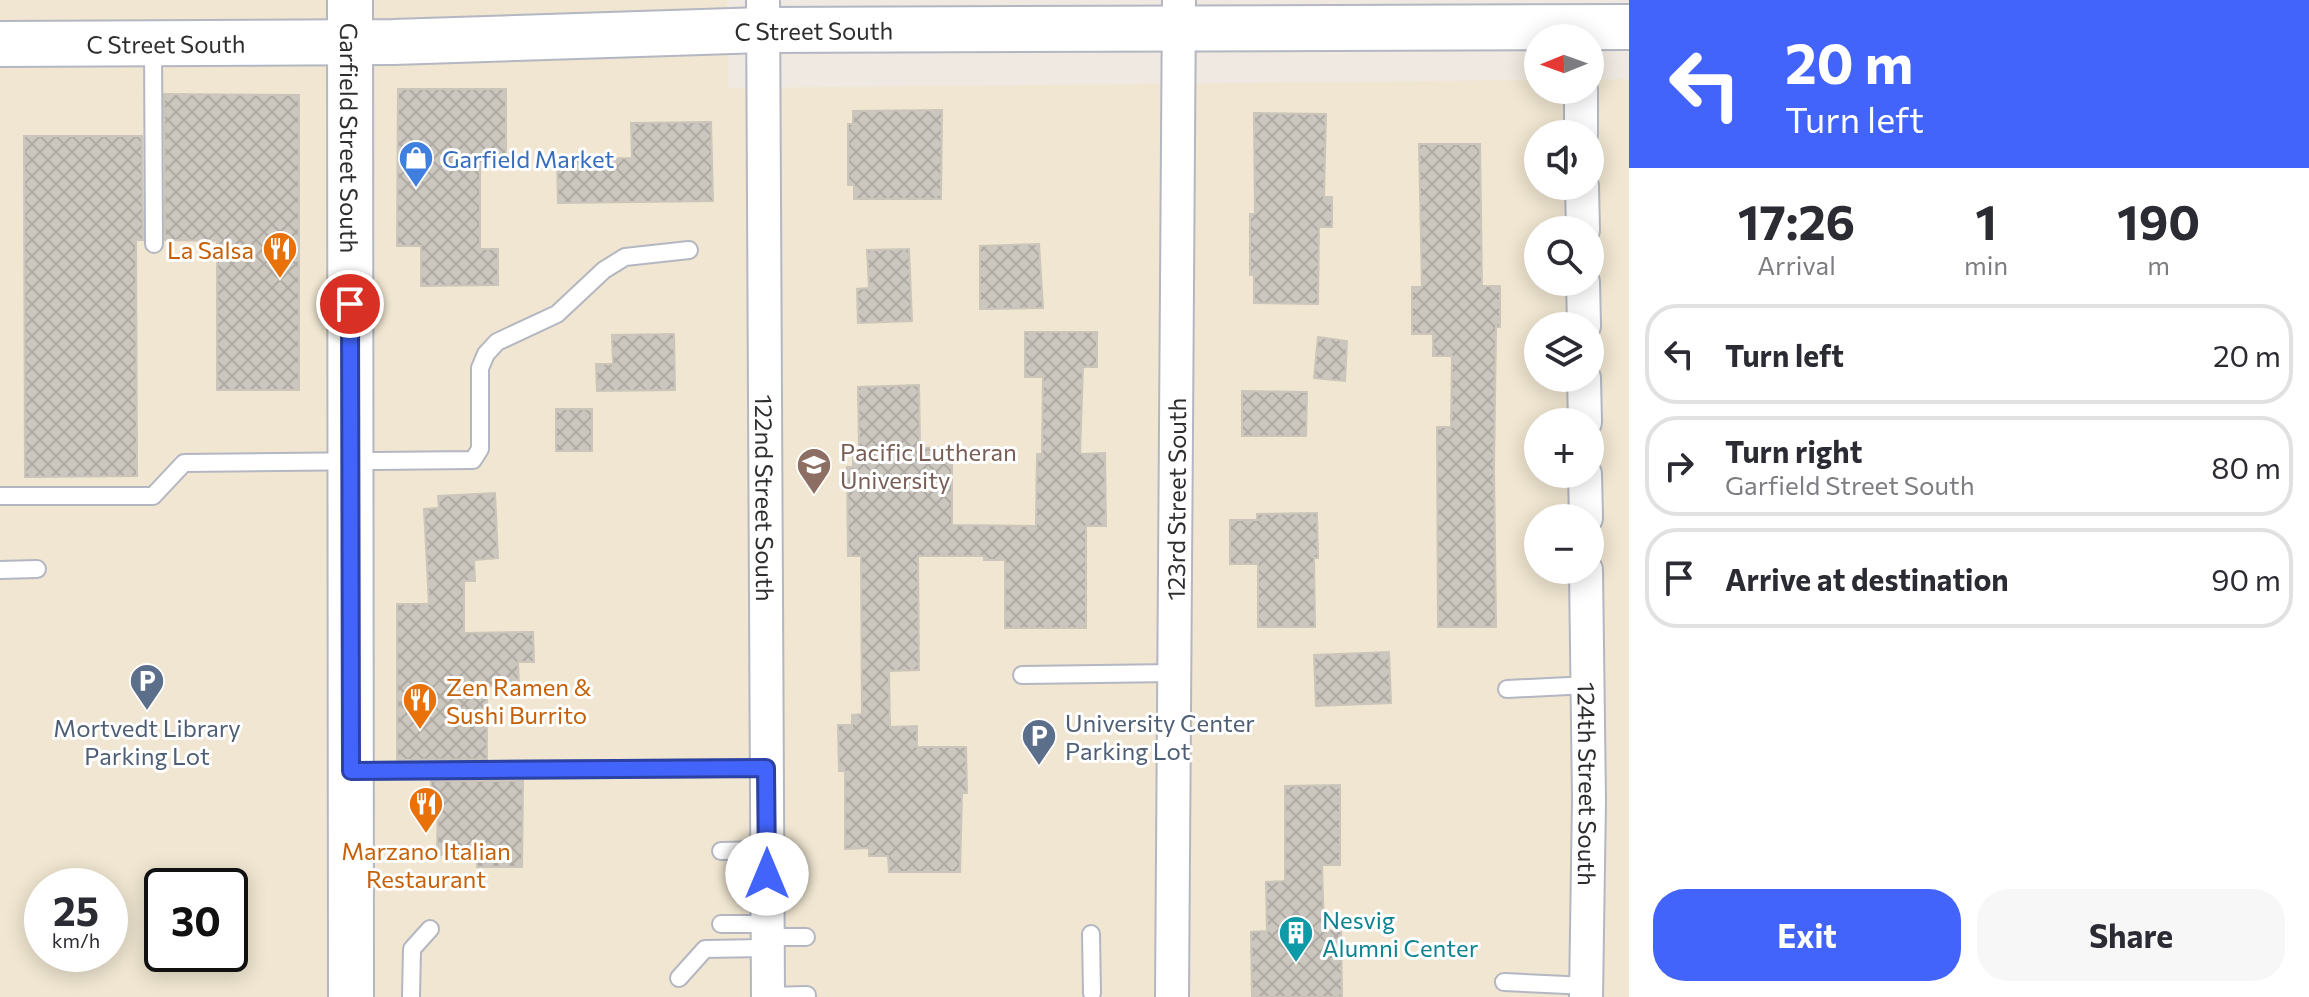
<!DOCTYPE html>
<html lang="en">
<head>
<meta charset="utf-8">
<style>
  :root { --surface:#fff; --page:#f7f7f7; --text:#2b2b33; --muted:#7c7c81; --line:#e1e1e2; --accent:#4264fb }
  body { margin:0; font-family:Commissioner,sans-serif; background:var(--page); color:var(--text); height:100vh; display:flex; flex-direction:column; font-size:30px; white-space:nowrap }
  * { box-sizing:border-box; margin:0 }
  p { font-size:26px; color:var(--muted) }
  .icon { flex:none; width:44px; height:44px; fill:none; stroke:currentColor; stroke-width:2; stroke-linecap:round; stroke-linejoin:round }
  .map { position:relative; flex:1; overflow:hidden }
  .side { display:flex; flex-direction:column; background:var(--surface); width:680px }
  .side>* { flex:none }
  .top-card { background:#4264fb; color:#fff; overflow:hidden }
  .needle { width:52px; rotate:269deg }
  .fabs { position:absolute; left:1524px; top:24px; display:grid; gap:16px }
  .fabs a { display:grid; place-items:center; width:80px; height:80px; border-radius:50%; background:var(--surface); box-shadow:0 4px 20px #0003; font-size:40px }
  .speed { position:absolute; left:24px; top:868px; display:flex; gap:16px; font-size:40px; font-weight:700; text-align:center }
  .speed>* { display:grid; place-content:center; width:104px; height:104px; border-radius:50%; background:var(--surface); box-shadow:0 4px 20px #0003; line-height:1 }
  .speed small { font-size:20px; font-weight:400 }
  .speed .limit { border:4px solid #111; border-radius:12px; background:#fff; color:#111 }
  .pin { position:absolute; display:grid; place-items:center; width:68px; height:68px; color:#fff; margin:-34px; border:4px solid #fff; border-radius:50%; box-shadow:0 2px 8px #0007 }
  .me { position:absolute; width:88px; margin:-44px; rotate:0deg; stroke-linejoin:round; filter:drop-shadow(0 0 6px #0008) }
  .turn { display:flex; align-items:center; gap:28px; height:168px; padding:0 24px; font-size:36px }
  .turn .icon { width:104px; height:104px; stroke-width:2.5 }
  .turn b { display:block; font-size:56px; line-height:68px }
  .eta { display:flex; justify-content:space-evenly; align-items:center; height:136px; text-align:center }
  .eta b { font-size:48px; font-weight:700; line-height:56px }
  .cta { display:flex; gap:16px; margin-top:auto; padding:16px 24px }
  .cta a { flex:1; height:92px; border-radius:32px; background:var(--accent); color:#fff; font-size:32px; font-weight:700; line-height:92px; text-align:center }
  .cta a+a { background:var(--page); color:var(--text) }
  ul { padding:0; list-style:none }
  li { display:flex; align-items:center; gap:24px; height:100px; margin:0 16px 12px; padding:0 8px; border:4px solid var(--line); border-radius:32px }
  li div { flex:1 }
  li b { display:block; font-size:30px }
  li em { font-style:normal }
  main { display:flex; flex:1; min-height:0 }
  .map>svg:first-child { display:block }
  .education { fill:#f0e6d1; fill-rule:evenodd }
  .building { fill:url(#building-cross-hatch); stroke:#cbc5ba; stroke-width:2 }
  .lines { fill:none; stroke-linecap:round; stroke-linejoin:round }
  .lane-casing { stroke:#b4b7c1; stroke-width:20 }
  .street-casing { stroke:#b4b7c1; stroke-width:36 }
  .secondary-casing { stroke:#b4b7c1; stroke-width:48 }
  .lane { stroke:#fff; stroke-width:16 }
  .street { stroke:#fff; stroke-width:32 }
  .secondary { stroke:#fff; stroke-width:44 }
  .route-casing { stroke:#2b41a3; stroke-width:20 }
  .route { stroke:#4264fb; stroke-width:14 }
  .labels { text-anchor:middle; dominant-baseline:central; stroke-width:6; stroke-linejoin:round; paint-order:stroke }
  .street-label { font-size:24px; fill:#2e2e2e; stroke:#fff }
  .shop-label { font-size:24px; fill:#366cbe; stroke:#fff; text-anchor:start }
  .food-label { font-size:24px; fill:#c56008; stroke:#fff; text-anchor:end }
  .education-label { font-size:24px; fill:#785e54; stroke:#fff; text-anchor:start }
  .service-label { font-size:24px; fill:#4e5e75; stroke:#fff; text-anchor:start }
  .culture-label { font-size:24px; fill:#0d838f; stroke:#fff; text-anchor:start }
</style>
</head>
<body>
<main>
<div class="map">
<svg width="1629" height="997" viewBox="0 0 1629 997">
  <defs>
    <pattern id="building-cross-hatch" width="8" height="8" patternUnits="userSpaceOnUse" patternTransform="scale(2)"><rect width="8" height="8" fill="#cbc7bf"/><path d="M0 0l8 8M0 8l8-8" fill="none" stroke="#afaba4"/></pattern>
  </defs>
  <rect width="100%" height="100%" fill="#efe9e1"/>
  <path class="education" d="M0 0H727L728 88 1538 80V90H1590V80L1629 79V997H0ZM1538 134H1590V186H1538ZM1538 230H1590V282H1538ZM1538 326H1590V378H1538ZM1538 422H1590V474H1538ZM1538 518H1590V570H1538ZM42 886H110V954H42ZM162 886H230V954H162Z"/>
  <g class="building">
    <polygon points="398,89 506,89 506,163 480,163 480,249 498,249 498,285 421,286 421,246 397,246"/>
    <polygon points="164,94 299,95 299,390 217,390 217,241 165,240"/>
    <polygon points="942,110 941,199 854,199 854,185 848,185 848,124 853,124 853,111"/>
    <polygon points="1254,113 1326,114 1324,197 1332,197 1332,227 1319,227 1318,304 1254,303 1254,275 1250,275 1250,214 1255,214"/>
    <polygon points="711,122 713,201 558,203 557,159 632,158 631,123"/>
    <polygon points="24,136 142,136 143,240 136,240 137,476 25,477"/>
    <polygon points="1419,144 1480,144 1482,286 1500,286 1500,327 1496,327 1494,468 1496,627 1438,627 1437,427 1451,427 1452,356 1433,356 1433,334 1412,334 1412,287 1422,287"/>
    <polygon points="1039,244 1043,308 980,309 980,246"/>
    <polygon points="909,249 912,321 858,323 857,289 869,288 867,250"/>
    <polygon points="1025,332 1097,332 1097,367 1083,367 1080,454 1105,453 1106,526 1086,526 1086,628 1005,628 1005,560 984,560 984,556 918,556 919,670 889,671 890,727 917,726 917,747 966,747 967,793 962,793 960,872 889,872 888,856 869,856 869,848 845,849 845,771 839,771 838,725 852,725 852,715 862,714 861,556 848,556 847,467 853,467 853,448 859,448 858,387 919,385 920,448 952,447 952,525 1036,526 1037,454 1042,454 1043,377 1025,377"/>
    <polygon points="674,334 675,390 597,391 596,364 613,364 612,335"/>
    <polygon points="1318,337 1347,341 1345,381 1314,378"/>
    <polygon points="1242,391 1307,392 1306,436 1242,436"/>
    <rect x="556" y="409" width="36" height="42"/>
    <polygon points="495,493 498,558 474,560 475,581 464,581 464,633 533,632 534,662 518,662 519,686 487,686 487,759 397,760 397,604 429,604 424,509 439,508 438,496"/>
    <polygon points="1317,513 1318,558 1314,558 1315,627 1258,627 1258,564 1230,564 1230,520 1257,520 1257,514"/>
    <polygon points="1389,652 1391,703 1316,706 1314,655"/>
    <polygon points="431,781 523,781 522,867 477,867 477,856 437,855 438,799 431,799"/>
    <polygon points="1340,785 1340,865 1322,865 1324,930 1341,930 1342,997 1252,997 1251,932 1267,931 1266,882 1285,881 1285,786"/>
  </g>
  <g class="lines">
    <defs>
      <g id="lane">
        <polyline points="153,45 154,244"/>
        <polyline points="0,496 153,496 184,463 473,460 480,449 480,368 486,354 497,342 557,314 604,270 625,257 689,250"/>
        <polyline points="0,570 37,569"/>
        <polyline points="1022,675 1174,673"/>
        <polyline points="1507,689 1588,685"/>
        <polyline points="352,771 766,768"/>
        <polyline points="721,851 767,850"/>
        <polyline points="721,924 767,924"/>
        <polyline points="1091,934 1092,993"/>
        <polyline points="768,937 806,937"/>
        <polyline points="679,978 705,949 768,948"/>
        <polyline points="1504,982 1587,986"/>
        <polyline points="768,996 807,995"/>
        <polyline points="411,997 412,949 430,929"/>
      </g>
      <g id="street">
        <path id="s1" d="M763 0 768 997"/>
        <polyline points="1581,90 1581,134"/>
        <polyline points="1582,186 1583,230"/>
        <polyline points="1583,282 1584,326"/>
        <polyline points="1584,378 1585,422"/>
        <polyline points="1585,474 1586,518"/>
        <path id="s2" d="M1586 570 1589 800 1586 997"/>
        <path id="s3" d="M1172 997 1179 0"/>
      </g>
      <g id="secondary">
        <path id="s4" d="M350 0 351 997"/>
        <path id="s5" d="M0 44 393 42 763 30 1629 27"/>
      </g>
    </defs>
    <use href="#lane" class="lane-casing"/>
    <use href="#street" class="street-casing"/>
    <use href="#secondary" class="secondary-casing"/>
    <use href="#lane" class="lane"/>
    <use href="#street" class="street"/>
    <use href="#secondary" class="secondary"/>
  </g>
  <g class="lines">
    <defs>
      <polyline id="route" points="350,304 351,771 766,768 767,874"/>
    </defs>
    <use href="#route" class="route-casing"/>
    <use href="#route" class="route"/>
  </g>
  <defs>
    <symbol id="shop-pin" viewBox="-11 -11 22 30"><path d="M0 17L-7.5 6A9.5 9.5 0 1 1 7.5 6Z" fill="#3f7fe0" stroke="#fff"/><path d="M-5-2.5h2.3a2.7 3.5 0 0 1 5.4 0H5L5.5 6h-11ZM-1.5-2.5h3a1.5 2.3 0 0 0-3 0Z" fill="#fff"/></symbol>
    <symbol id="restaurant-pin" viewBox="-11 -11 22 30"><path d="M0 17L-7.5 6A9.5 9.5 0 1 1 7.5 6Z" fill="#e8710a" stroke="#fff"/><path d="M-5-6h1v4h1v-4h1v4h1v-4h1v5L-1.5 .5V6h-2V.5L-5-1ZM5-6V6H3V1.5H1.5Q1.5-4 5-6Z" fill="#fff"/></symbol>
    <symbol id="university-pin" viewBox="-11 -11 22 30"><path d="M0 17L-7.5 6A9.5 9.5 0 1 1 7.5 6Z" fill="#8d6e63" stroke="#fff"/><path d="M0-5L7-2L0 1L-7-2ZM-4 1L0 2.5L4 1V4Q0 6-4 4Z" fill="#fff"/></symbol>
    <symbol id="parking-pin" viewBox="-11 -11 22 30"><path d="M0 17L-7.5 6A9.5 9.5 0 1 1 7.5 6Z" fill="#5c6f8a" stroke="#fff"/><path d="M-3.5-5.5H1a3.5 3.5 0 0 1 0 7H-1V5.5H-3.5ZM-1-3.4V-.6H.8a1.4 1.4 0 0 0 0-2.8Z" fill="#fff"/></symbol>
    <symbol id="building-pin" viewBox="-11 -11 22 30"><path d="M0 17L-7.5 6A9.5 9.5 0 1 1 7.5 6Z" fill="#0f9aa8" stroke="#fff"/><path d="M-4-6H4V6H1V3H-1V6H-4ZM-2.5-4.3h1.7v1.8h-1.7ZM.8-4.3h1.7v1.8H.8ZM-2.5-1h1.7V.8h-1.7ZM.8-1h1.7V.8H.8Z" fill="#fff"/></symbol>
  </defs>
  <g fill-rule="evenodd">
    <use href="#shop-pin" x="396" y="138" width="40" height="54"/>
    <use href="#restaurant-pin" x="260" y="229" width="40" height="54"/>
    <use href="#university-pin" x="794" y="445" width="40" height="54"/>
    <use href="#parking-pin" x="127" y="661" width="40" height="54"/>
    <use href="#restaurant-pin" x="400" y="680" width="40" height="54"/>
    <use href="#parking-pin" x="1019" y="716" width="40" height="54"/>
    <use href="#restaurant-pin" x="406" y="784" width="40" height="54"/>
    <use href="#building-pin" x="1276" y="913" width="40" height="54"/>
  </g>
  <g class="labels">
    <g class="street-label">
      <text stroke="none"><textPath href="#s5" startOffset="814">C Street South</textPath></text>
      <text stroke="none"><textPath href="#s5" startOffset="166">C Street South</textPath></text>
      <text stroke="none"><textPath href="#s4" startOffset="138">Garfield Street South</textPath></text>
      <text stroke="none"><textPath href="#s3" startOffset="498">123rd Street South</textPath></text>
      <text stroke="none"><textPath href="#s1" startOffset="498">122nd Street South</textPath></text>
      <text stroke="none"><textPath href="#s2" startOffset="214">124th Street South</textPath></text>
    </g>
    <g class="shop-label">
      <text x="442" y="158">Garfield Market</text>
    </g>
    <g class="food-label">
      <text x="254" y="249">La Salsa</text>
      <text x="446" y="686" text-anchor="start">Zen Ramen &amp;<tspan x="446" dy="28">Sushi Burrito</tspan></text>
      <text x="426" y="850" text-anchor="middle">Marzano Italian<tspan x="426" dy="28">Restaurant</tspan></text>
    </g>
    <g class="education-label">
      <text x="840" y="451">Pacific Lutheran<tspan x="840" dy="28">University</tspan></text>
    </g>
    <g class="service-label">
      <text x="1065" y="722">University Center<tspan x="1065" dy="28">Parking Lot</tspan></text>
      <text x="147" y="727" text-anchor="middle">Mortvedt Library<tspan x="147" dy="28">Parking Lot</tspan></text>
    </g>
    <g class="culture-label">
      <text x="1322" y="919">Nesvig<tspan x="1322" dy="28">Alumni Center</tspan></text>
    </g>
  </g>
</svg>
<div class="fabs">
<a><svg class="needle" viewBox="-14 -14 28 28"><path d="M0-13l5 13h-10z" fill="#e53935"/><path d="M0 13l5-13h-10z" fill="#7c7c81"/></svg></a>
<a><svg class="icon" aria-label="sound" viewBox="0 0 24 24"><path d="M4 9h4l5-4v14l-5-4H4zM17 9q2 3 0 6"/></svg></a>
<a><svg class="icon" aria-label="search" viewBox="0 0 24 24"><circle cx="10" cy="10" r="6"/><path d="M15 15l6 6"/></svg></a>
<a><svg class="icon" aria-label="layers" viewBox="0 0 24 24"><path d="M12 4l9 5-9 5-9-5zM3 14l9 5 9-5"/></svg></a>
<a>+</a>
<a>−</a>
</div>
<div class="speed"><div>25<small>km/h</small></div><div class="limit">30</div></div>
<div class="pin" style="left:350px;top:304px;background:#d93025"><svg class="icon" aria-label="arrive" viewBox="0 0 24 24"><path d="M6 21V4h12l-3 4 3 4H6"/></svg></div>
<svg class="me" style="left:767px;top:874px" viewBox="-20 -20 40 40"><circle r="19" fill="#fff"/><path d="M0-13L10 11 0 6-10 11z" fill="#4264fb"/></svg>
</div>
<section class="side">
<div class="top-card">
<div class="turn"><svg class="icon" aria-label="left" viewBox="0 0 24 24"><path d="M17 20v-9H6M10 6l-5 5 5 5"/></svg><div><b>20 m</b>Turn left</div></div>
</div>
<div class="eta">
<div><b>17:26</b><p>Arrival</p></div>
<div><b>1</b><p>min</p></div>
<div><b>190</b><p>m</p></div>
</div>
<ul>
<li><svg class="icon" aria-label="left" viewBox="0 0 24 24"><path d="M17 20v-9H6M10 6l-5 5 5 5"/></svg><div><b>Turn left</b></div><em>20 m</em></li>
<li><svg class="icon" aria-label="right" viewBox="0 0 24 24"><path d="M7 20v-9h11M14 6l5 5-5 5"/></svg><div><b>Turn right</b><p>Garfield Street South</p></div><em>80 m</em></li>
<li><svg class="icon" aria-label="arrive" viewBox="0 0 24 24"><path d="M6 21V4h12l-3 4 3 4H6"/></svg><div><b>Arrive at destination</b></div><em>90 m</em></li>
</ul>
<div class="cta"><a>Exit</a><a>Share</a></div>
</section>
</main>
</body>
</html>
